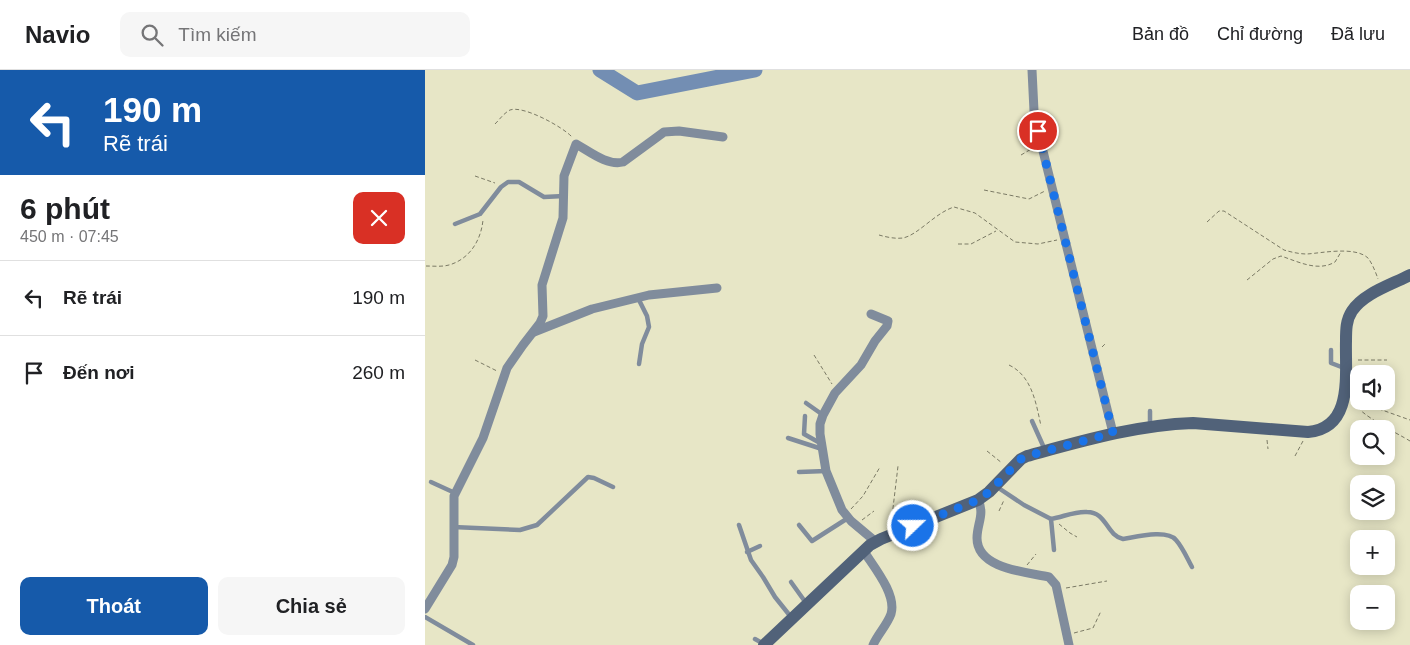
<!DOCTYPE html>
<html lang="vi">
<head>
<meta charset="utf-8">
<style>
  :root { --surface:#fff; --page:#f6f6f6; --text:#202124; --muted:#757577; --line:#e0e0e0; --accent:#165aaa }
  body { margin:0; font-family:Helvetica,sans-serif; background:var(--page); color:var(--text); height:100vh; display:flex; flex-direction:column; font-size:19px; white-space:nowrap }
  * { box-sizing:border-box; margin:0 }
  p { font-size:16px; color:var(--muted) }
  .icon { flex:none; width:28px; height:28px; fill:none; stroke:currentColor; stroke-width:2; stroke-linecap:round; stroke-linejoin:round }
  .map { position:relative; flex:1; overflow:hidden }
  .panel { display:flex; flex-direction:column; background:var(--surface); width:425px }
  .panel>* { flex:none }
  .top-card { background:#165aaa; color:#fff; overflow:hidden }
  .tools { position:absolute; left:925px; top:295px; display:grid; gap:10px }
  .tools a { display:grid; place-items:center; width:45px; height:45px; border-radius:10px; background:var(--surface); box-shadow:0 2px 12px #0003; font-size:25px }
  .pin { position:absolute; display:grid; place-items:center; width:42px; height:42px; color:#fff; margin:-21px; border:2px solid #fff; border-radius:50%; box-shadow:0 1px 5px #0007 }
  .me { position:absolute; width:55px; margin:-28px; rotate:68deg; stroke-linejoin:round; filter:drop-shadow(0 0 4px #0008) }
  .turn { display:flex; align-items:center; gap:18px; height:105px; padding:0 20px; font-size:22px }
  .turn .icon { width:65px; height:65px; stroke-width:2.5 }
  .turn b { display:block; font-size:35px; line-height:42px }
  .round { display:grid; place-items:center; flex:none; width:52px; height:52px; border-radius:10px; background:var(--page) }
  .overview { display:flex; align-items:center; justify-content:space-between; height:85px; padding:0 20px }
  h1 { font-size:30px; font-weight:700; line-height:38px }
  .primary-button { display:flex; gap:10px; margin-top:auto; padding:10px 20px }
  .primary-button a { flex:1; height:58px; border-radius:10px; background:var(--accent); color:#fff; font-size:20px; font-weight:700; line-height:58px; text-align:center }
  .primary-button a+a { background:var(--page); color:var(--text) }
  ul { padding:0; list-style:none }
  li { display:flex; align-items:center; gap:15px; height:75px; padding:0 20px; border-top:1px solid var(--line) }
  li div { flex:1 }
  li b { display:block; font-size:19px }
  li em { font-style:normal }
  header { display:flex; align-items:center; gap:30px; box-sizing:border-box; height:70px; padding:0 25px; background:var(--surface); border-bottom:1px solid var(--line) }
  header strong { font-size:24px }
  nav { display:flex; gap:28px; margin-inline-start:auto; font-size:18px }
  .search { width:350px; height:45px; background:var(--page); display:flex; align-items:center; gap:12px; box-sizing:border-box; padding:0 18px; border-radius:10px; color:var(--muted); font-size:19px }
  main { display:flex; flex:1; min-height:0 }
  .map>svg:first-child { display:block }
  .lines { fill:none; stroke-linecap:round; stroke-linejoin:round }
  .river { stroke:#738eb3; stroke-width:15 }
  .path { stroke:#7b7a65; stroke-width:1; stroke-dasharray:4 2.5; stroke-linecap:butt }
  .lane { stroke:#808c9c; stroke-width:4.5 }
  .street { stroke:#808c9c; stroke-width:9 }
  .secondary { stroke:#516279; stroke-width:12 }
  .route { stroke:#1a73e8; stroke-width:9; stroke-dasharray:0 16.2 }
</style>
</head>
<body>
<header>
<strong>Navio</strong>
<div class="search"><svg class="icon" aria-label="search" viewBox="0 0 24 24"><circle cx="10" cy="10" r="6"/><path d="M15 15l6 6"/></svg>Tìm kiếm</div>
<nav><a>Bản đồ</a><a>Chỉ đường</a><a>Đã lưu</a></nav>
</header>
<main>
<section class="panel">
<div class="top-card">
<div class="turn"><svg class="icon" aria-label="left" viewBox="0 0 24 24"><path d="M17 20v-9H6M10 6l-5 5 5 5"/></svg><div><b>190 m</b>Rẽ trái</div></div>
</div>
<div class="overview"><div><h1>6 phút</h1><p>450 m · 07:45</p></div><a class="round" style="background:#d93025;color:#fff"><svg class="icon" aria-label="close" viewBox="0 0 24 24"><path d="M6 6l12 12M18 6L6 18"/></svg></a></div>
<ul>
<li><svg class="icon" aria-label="left" viewBox="0 0 24 24"><path d="M17 20v-9H6M10 6l-5 5 5 5"/></svg><div><b>Rẽ trái</b></div><em>190 m</em></li>
<li><svg class="icon" aria-label="arrive" viewBox="0 0 24 24"><path d="M6 21V4h12l-3 4 3 4H6"/></svg><div><b>Đến nơi</b></div><em>260 m</em></li>
</ul>
<div class="primary-button"><a>Thoát</a><a>Chia sẻ</a></div>
</section>
<div class="map">
<svg width="985" height="575" viewBox="0 0 985 575">
  <rect width="100%" height="100%" fill="#e7e6c6"/>
  <g class="lines">
    <polyline class="river" points="175,0 212,23 330,0"/>
    <g class="path">
      <path d="M70 54C75 49 79 43 85 40 98 35 138 57 147 67"/>
      <polyline points="596,85 608,78"/>
      <polyline points="50,106 70,113"/>
      <polyline points="559,120 604,129 620,121"/>
      <path d="M782 152 794 141H799L859 180C866 182 874 184 882 184 897 183 930 176 943 188 947 193 951 203 953 209"/>
      <path d="M454 165C461 167 470 169 478 168 493 165 510 143 529 137L550 143 590 172 613 174 632 170"/>
      <polyline points="533,174 546,174 571,161"/>
      <path d="M1 196C8 196 17 197 24 195 45 189 56 170 58 150"/>
      <path d="M822 210 848 189 856 186C874 192 893 202 910 192L916 182"/>
      <polyline points="677,277 680,274"/>
      <polyline points="389,285 407,314"/>
      <polyline points="50,290 72,301"/>
      <polyline points="933,290 962,290"/>
      <path d="M584 295C607 306 611 333 616 356"/>
      <polyline points="929,330 985,350"/>
      <path d="M929 332C934 345 972 363 985 371"/>
      <polyline points="842,370 843,379"/>
      <polyline points="562,381 577,393"/>
      <polyline points="870,386 878,371"/>
      <polyline points="426,439 438,426 455,397"/>
      <polyline points="574,441 579,430"/>
      <polyline points="437,450 449,441"/>
      <polyline points="469,452 468,438 473,396"/>
      <polyline points="634,454 645,463 652,467"/>
      <polyline points="602,495 611,484"/>
      <polyline points="641,518 682,511"/>
      <polyline points="649,563 668,558 676,541"/>
    </g>
    <g class="lane">
      <polyline points="30,154 55,144 76,117 83,112 94,112 119,127 139,126"/>
      <polyline points="213,228 222,246 224,257 217,274 214,294"/>
      <polyline points="906,280 906,293 919,298"/>
      <polyline points="381,333 398,345"/>
      <polyline points="380,346 379,364 395,373"/>
      <polyline points="607,351 620,380"/>
      <polyline points="725,356 725,341"/>
      <polyline points="363,368 397,379"/>
      <polyline points="374,402 401,401"/>
      <polyline points="6,412 30,423"/>
      <polyline points="572,417 599,435 626,449"/>
      <polyline points="314,455 326,490 338,507 350,527 366,547"/>
      <polyline points="374,455 387,471 423,448"/>
      <polyline points="28,457 95,460 112,455 163,407 169,408 188,417"/>
      <path d="M629 480 626 449C638 447 650 441 662 442 682 442 681 465 698 469 711 467 742 459 751 470 758 478 762 488 767 497"/>
      <polyline points="322,482 335,476"/>
      <polyline points="366,512 381,533"/>
      <polyline points="0,547 48,575"/>
      <polyline points="330,569 339,574"/>
    </g>
    <g class="street">
      <polyline points="607,0 609,41 613,61 688,363"/>
      <polyline points="446,244 463,251 462,256 450,271 436,295 410,323 398,345 395,354 395,364 401,401 417,440 426,451 451,472"/>
      <polyline points="109,262 167,239 224,225 292,218"/>
      <path d="M553 430C560 444 552 454 552 468 552 499 601 502 624 507L631 515 644 575"/>
      <path d="M438 480C448 496 472 524 466 544 462 555 453 564 448 575"/>
      <path d="M0 539 27 495 29 487V426L58 368 82 298 98 275 115 253 118 246 117 215 138 148 139 106 151 74C164 81 182 96 198 92L239 62 254 61 298 67"/>
    </g>
    <path class="secondary" d="M339 575 445 475 456 469 553 430 564 422 596 389 602 386C657 371 711 355 768 353L883 362C929 358 920 304 921 271 921 260 921 250 927 241 939 223 966 215 985 205"/>
  </g>
  <g class="lines">
    <polyline class="route" points="488,456 553,430 564,422 596,389 602,386 688,363 613,61"/>
  </g>
</svg>
<div class="tools">
<a><svg class="icon" aria-label="sound" viewBox="0 0 24 24"><path d="M4 9h4l5-4v14l-5-4H4zM17 9q2 3 0 6"/></svg></a>
<a><svg class="icon" aria-label="search" viewBox="0 0 24 24"><circle cx="10" cy="10" r="6"/><path d="M15 15l6 6"/></svg></a>
<a><svg class="icon" aria-label="layers" viewBox="0 0 24 24"><path d="M12 4l9 5-9 5-9-5zM3 14l9 5 9-5"/></svg></a>
<a>+</a>
<a>−</a>
</div>
<div class="pin" style="left:613px;top:61px;background:#d93025"><svg class="icon" aria-label="arrive" viewBox="0 0 24 24"><path d="M6 21V4h12l-3 4 3 4H6"/></svg></div>
<svg class="me" style="left:488px;top:456px" viewBox="-20 -20 40 40"><circle r="17" fill="#1a73e8" stroke="#fff" stroke-width="3"/><path d="M0-11L8 9 0 5-8 9z" fill="#fff"/></svg>
</div>
</main>
</body>
</html>
